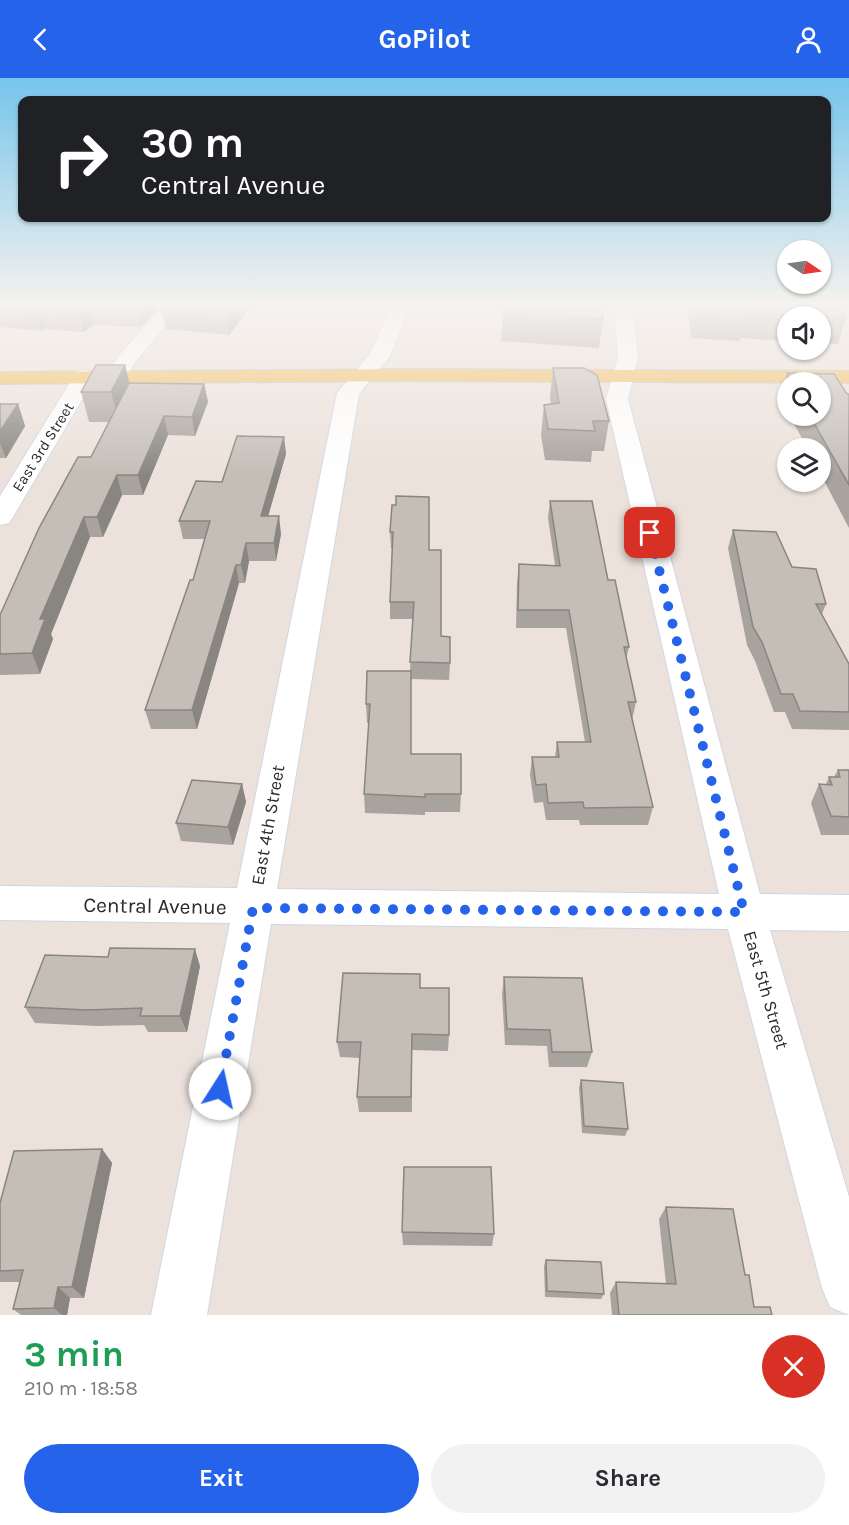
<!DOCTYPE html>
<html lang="en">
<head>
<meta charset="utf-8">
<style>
  :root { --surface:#fff; --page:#f2f2f3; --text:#2b2b33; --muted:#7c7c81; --accent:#2563eb }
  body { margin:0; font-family:Karla,sans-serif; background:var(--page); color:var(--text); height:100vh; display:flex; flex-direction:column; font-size:22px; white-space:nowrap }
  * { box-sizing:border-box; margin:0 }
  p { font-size:20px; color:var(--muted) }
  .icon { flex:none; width:33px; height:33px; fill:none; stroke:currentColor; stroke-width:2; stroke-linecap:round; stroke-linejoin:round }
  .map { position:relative; height:1237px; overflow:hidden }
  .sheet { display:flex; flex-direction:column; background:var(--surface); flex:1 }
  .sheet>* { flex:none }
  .guide { position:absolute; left:18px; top:18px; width:813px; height:126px; border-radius:12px; box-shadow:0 2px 4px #0004; background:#202124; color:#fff; overflow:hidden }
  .needle { width:39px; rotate:103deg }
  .tools { position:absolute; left:777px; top:162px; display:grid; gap:12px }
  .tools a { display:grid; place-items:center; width:54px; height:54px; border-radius:50%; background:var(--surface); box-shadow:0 2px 4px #0004; font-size:30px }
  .pin { position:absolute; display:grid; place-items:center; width:51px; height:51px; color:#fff; margin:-26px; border-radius:12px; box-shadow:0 3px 9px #0006 }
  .me { position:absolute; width:66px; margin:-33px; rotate:10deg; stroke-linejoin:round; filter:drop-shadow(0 0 4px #0008) }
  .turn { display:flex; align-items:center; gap:21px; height:126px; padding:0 24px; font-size:27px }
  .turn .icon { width:78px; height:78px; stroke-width:2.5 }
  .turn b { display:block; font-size:42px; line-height:51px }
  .round { display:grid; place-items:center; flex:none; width:63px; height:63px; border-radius:32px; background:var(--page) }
  .headline { display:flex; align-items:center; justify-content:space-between; height:102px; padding:0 24px }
  h1 { font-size:36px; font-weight:700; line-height:45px; color:#1e9e55 }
  .primary-button { display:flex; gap:12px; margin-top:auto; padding:12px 24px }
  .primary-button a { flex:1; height:69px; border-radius:36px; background:var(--accent); color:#fff; font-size:24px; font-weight:700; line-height:69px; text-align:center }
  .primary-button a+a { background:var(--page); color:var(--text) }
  header { display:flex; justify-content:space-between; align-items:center; height:78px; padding:0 24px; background:var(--accent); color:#fff; font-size:27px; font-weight:700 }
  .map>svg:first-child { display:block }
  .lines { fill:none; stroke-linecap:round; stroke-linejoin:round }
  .minor-casing { stroke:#d0d6e3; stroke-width:2 }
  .primary-casing { stroke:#c3c3c3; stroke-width:2 }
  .minor { fill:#fff; fill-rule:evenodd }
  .primary { fill:#f3bc59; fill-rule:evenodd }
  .wall { fill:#a9a39d }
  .shaded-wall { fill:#898580 }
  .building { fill:#c4beb7; stroke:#898580; stroke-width:1.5 }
  .route { stroke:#2563eb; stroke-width:10; stroke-dasharray:0 18 }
  .labels { text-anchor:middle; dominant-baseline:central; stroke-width:4.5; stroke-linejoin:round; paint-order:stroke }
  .far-street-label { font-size:15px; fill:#292929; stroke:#fff }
  .street-label { font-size:18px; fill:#292929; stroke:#fff }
  .near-street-label { font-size:21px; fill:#292929; stroke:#fff }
</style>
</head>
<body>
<header><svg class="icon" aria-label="back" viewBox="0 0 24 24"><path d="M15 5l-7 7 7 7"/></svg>GoPilot<svg class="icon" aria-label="person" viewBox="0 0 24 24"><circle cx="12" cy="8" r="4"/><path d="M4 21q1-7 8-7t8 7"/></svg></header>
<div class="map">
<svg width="849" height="1237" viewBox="0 0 849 1237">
  <rect width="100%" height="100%" fill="#ece2db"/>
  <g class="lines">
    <defs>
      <g id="minor">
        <polygon points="166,225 185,225 136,283 123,303 115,304 107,303 104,298 121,275"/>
        <polygon points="392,225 410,225 390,278 359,316 277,811 719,816 606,321 618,279 614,225 632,225 638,279 628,321 760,816 849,817 849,853 770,852 849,1119 849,1237 830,1229 822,1210 728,851 271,846 207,1237 151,1237 230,845 0,842 0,808 237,810 337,315 370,276"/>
        <polygon points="85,292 93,293 96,298 13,439 9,445 0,447 0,418 74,298 77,293"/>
      </g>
      <polygon id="primary" points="407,291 849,293 849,305 407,303 0,306 0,294"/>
    </defs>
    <use href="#minor" class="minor-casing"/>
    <use href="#primary" class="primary-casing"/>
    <use href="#minor" class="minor"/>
    <use href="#primary" class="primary"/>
  </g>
  <g class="wall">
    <polygon points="0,225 163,225 141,249 93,247 84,254 45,251 42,253 0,249"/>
    <polygon points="253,225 229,257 166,251 162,233"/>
    <polygon points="687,225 840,225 846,240 838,266 820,265 820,238 788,238 788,263 740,260 740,263 691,260"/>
    <polygon points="503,235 603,241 599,270 501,263"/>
    <polygon points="125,287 129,305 204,306 208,324 195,358 168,357 143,417 122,417 103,459 90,459 51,556 53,561 40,596 0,597 0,537 91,379 109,344 89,344 81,314"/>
    <polygon points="553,290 609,343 604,373 592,373 591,384 545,382 541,357 544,327 551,326 550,319"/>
    <polygon points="787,295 834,296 847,316 849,316 849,450 820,395 820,370 807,370 790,338 820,338 820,304 788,304 788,333 780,319"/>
    <polygon points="0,326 18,326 25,348 6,380 0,380"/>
    <polygon points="284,359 286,376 268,438 281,456 276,483 249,483 245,505 239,505 197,651 151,651 145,632 193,502 204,461 183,461 179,443 222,404"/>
    <polygon points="550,423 608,502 629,569 626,582 636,624 632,642 653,729 648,747 580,747 579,742 546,742 543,724 534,725 530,697 532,679 555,679 557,664 585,664 566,550 516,550 517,504 519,486 555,487 548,440"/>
    <polygon points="392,427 429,472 441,558 450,585 449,602 411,601 411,676 461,716 460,734 425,734 425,737 365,735 364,716 369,645 367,645 366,626 410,593 413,541 390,541 390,524 392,470 391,470 390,454"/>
    <polygon points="733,452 792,489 826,526 822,536 849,586 849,652 792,651 785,634 774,634 755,583 747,567 728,470"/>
    <polygon points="838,692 849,692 849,757 821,757 811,725 819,706 826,706 829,699 834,699"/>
    <polygon points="242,706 246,724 233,767 181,763 176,745"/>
    <polygon points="200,888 187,954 148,954 144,947 96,948 35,945 25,929"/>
    <polygon points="504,899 592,974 587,989 549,989 547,968 505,967 502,916"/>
    <polygon points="420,910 449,957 448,973 412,972 412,1034 359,1034 357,1019 360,980 340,979 337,964"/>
    <polygon points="581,1002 628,1051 625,1058 582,1055 579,1010"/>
    <polygon points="102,1071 112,1085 84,1220 70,1220 67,1237 21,1237 13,1231 20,1204 0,1204 0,1125"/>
    <polygon points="666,1129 745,1197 754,1229 772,1237 612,1237 610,1215 616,1204 666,1206 659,1141"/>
    <polygon points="402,1154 494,1156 492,1168 403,1167"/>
    <polygon points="546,1182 604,1216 601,1221 545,1219 544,1188"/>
  </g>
  <g class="shaded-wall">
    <polygon points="143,225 163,225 141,249 137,231"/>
    <polygon points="236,225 253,225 229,257 226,238"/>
    <polygon points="88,229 93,247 84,254 79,236"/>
    <polygon points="40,232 45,251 42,253 37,235"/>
    <polygon points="125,287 132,316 119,344 111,314"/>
    <polygon points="204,306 208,324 195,358 192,339"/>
    <polygon points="18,326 25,348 6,380 0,365 0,353"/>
    <polygon points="164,338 168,357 143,417 138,397"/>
    <polygon points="284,359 286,376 263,456 261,438"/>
    <polygon points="117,397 122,417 103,459 97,439"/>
    <polygon points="279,438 281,456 276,483 274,465"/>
    <polygon points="84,439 90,459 51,556 53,561 40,596 32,575 40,541"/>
    <polygon points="246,465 249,483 245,505 241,487"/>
    <polygon points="236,487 239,505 197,651 192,632"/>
    <polygon points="242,706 246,724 233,767 228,749"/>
    <polygon points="195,871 200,888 187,954 180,938"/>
    <polygon points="102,1071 112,1085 84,1220 72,1209"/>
    <polygon points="58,1209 70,1220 67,1237 62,1237 54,1230"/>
  </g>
  <g class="building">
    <polygon points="0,225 143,225 137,231 88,229 79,236 40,232 37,235 0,231"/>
    <polygon points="169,225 236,225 226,238 162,233"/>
    <polygon points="505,225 603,225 603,241 503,235"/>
    <polygon points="695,225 840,225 846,240 745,234 746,238 696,235"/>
    <polygon points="96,287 125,287 111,314 81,314"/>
    <polygon points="553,290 584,290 597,297 609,343 593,343 595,353 548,351 544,327 559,325"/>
    <polygon points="787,295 834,296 847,316 849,316 849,407 810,338 820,338 820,304 792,304"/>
    <polygon points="129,305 204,306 192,339 164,338 138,397 117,397 97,439 84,439 40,541 45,541 32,575 0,576 0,537 39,450 78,379 91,379"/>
    <polygon points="0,326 18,326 0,353"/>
    <polygon points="237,358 284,359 261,438 279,438 274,465 246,465 241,487 236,487 192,632 145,632 190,502 193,502 210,443 179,443 196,403 222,404"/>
    <polygon points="396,418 429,419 429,472 441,472 441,558 450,559 450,585 410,584 414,524 390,524 393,454 390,454 392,427 396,427"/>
    <polygon points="550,423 592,423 608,502 615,502 629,569 624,569 636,624 628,624 653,729 584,730 583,724 548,725 546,706 536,707 532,679 559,679 557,664 591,664 569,532 518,532 519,486 560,488"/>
    <polygon points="733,452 776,454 792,489 816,491 826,526 816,526 849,586 849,634 800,633 793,616 781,616 762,564 753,549"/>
    <polygon points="367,593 411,593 411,676 461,676 461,716 425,716 425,719 364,716 370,626 366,626"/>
    <polygon points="838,692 849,692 849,739 831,738 819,706 832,707 829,699 840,699"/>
    <polygon points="192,702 242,706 228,749 176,745"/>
    <polygon points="110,870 195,871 180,938 140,938 142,930 87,932 25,929 45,877 108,879"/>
    <polygon points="343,895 420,896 420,910 449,910 449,957 412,956 411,1019 357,1019 361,964 337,964"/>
    <polygon points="504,899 582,900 592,974 552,974 550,952 507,951"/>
    <polygon points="581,1002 623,1005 628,1051 584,1048"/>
    <polygon points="102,1071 72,1209 58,1209 54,1230 13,1231 23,1192 0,1193 0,1125 14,1073"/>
    <polygon points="404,1089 491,1089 494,1156 402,1154"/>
    <polygon points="666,1129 733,1131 745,1197 749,1197 754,1229 770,1229 772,1237 619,1237 616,1204 676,1206"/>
    <polygon points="546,1182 601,1184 604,1216 547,1213"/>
  </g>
  <linearGradient id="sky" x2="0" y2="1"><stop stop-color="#76c5eb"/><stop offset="0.57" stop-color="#f6f2ef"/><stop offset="1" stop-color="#f6f2ef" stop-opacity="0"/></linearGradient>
  <rect width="849" height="398" fill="url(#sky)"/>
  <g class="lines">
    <polyline class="route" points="220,1011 253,830 744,834 650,455"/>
  </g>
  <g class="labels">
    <g class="far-street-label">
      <text transform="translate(43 369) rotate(-58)">East 3rd Street</text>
    </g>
    <g class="street-label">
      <text transform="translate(268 747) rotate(-80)">East 4th Street</text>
      <text transform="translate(766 912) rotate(74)">East 5th Street</text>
    </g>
    <g class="near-street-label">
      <text transform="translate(155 828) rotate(1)">Central Avenue</text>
    </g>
  </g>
</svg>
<div class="tools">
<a><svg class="needle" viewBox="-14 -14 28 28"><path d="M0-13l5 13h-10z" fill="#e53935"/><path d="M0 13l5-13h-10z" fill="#7c7c81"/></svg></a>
<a><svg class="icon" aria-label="sound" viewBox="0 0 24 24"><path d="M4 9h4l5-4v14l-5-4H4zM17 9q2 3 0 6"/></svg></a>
<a><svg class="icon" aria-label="search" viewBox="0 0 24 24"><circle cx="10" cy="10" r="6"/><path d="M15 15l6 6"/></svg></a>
<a><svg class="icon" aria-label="layers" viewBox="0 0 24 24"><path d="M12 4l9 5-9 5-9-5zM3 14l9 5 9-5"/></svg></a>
</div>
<div class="pin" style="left:650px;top:455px;background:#d93025"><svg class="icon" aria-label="arrive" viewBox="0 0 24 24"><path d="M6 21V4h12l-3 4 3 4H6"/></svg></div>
<svg class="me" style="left:220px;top:1011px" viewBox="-20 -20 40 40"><circle r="19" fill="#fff"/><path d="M0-13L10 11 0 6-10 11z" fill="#2563eb"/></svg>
<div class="guide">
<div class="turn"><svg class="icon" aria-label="right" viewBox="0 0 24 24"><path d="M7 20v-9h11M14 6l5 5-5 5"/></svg><div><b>30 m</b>Central Avenue</div></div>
</div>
</div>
<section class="sheet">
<div class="headline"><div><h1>3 min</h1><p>210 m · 18:58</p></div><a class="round" style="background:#d93025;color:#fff"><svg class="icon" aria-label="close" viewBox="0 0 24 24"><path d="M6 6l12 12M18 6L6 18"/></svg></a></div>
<div class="primary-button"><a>Exit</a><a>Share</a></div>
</section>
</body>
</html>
